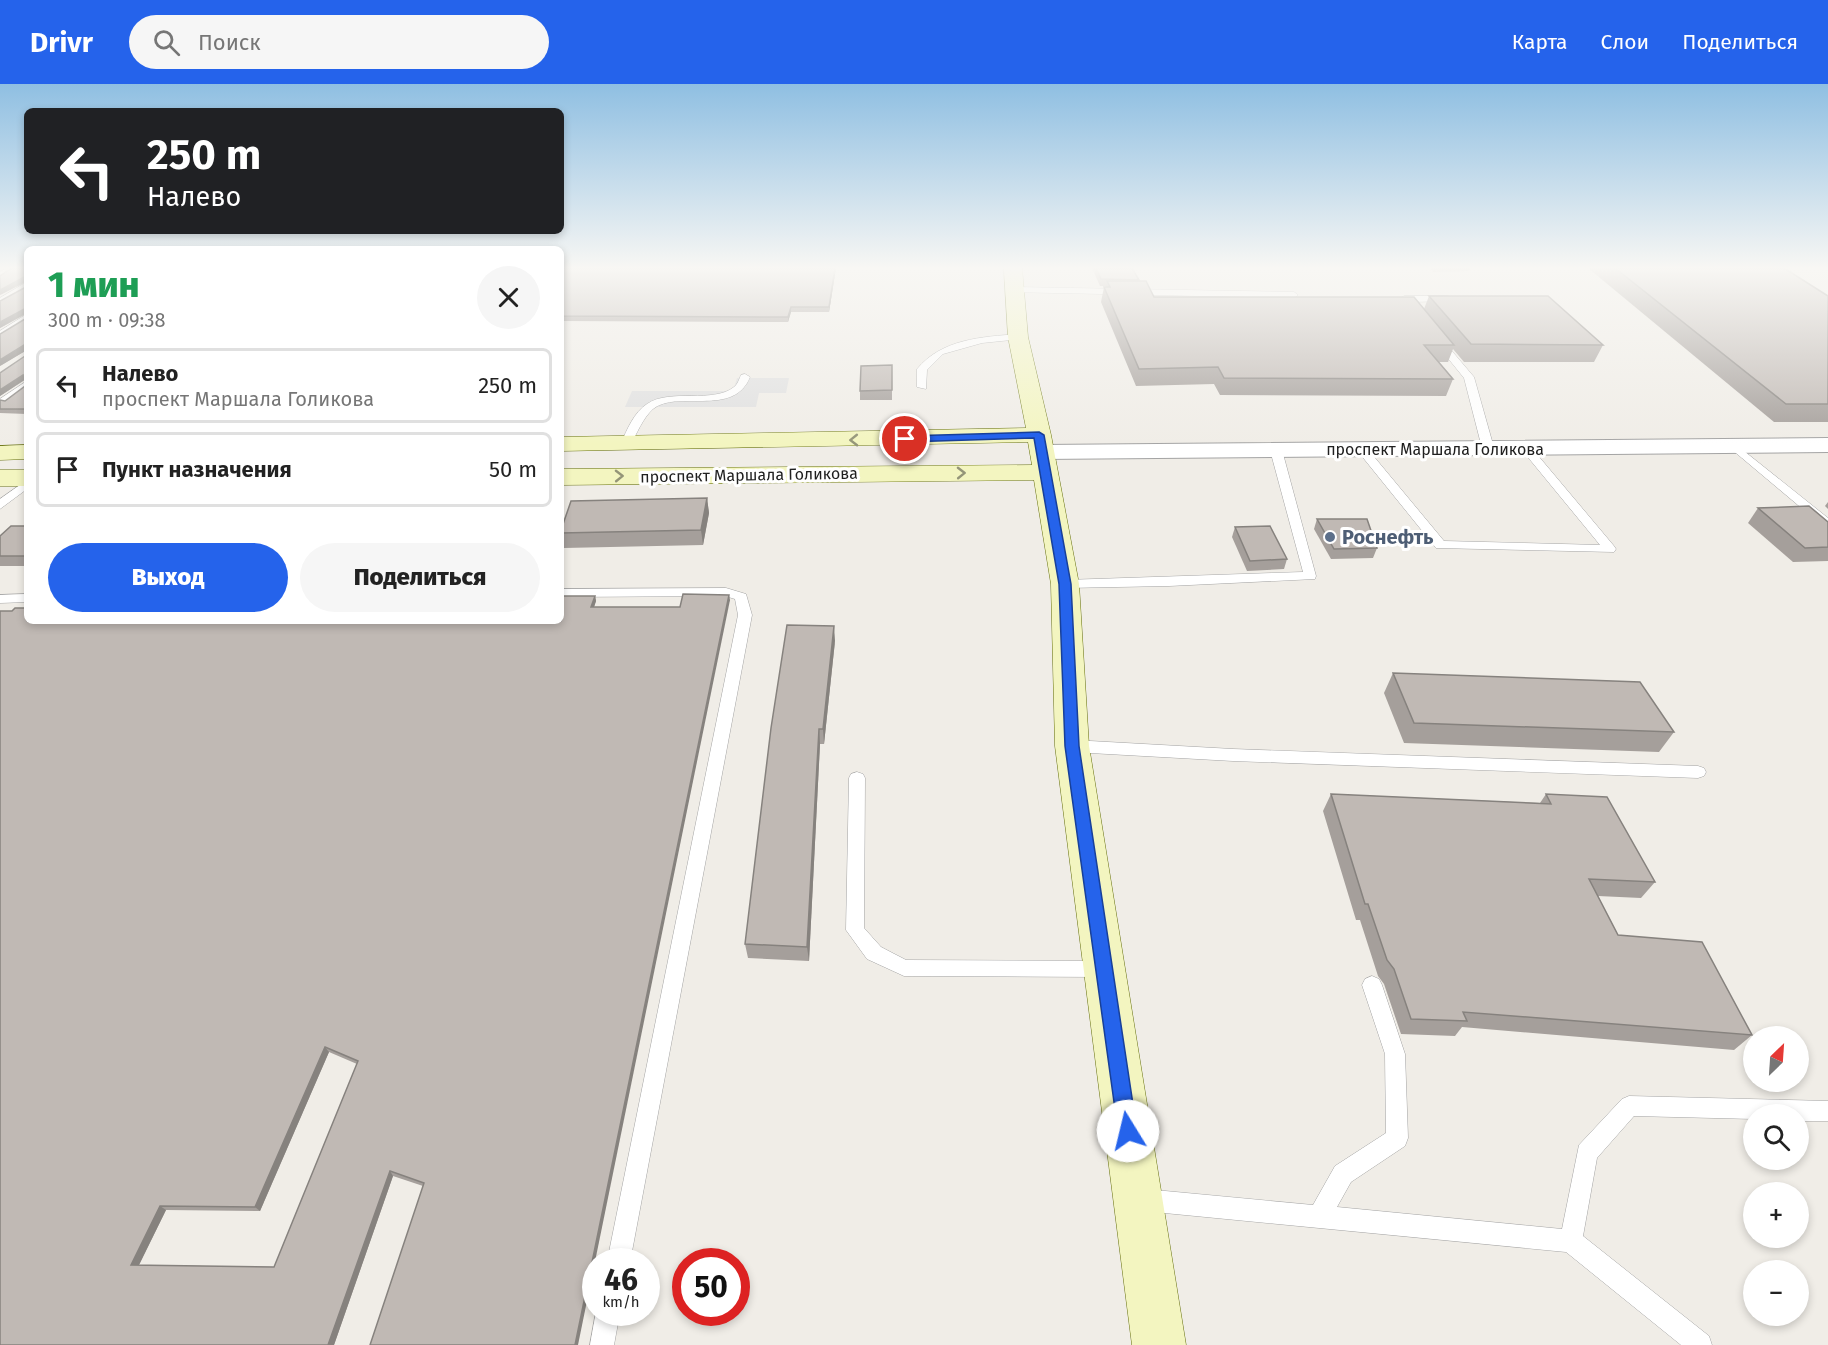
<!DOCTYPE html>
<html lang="ru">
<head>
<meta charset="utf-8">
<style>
  :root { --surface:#fff; --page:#f6f6f6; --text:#222; --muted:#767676; --line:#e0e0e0; --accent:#2563eb }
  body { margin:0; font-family:"Fira Sans",sans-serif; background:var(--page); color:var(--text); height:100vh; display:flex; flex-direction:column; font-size:22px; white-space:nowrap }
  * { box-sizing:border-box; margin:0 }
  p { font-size:20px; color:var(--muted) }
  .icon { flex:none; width:33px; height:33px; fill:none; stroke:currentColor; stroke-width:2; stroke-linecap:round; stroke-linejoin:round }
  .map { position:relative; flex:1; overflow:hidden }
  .side { position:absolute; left:24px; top:162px; width:540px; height:378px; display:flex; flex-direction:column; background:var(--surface); border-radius:9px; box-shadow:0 3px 9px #0003 }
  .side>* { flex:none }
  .banner { position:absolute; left:24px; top:24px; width:540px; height:126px; border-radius:9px; box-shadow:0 3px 9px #0003; background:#202124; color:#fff; overflow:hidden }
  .needle { width:39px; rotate:25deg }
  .tools { position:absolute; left:1743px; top:942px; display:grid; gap:12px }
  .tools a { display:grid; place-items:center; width:66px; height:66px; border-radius:50%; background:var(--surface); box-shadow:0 3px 9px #0003; font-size:30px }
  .speed { position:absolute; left:582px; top:1164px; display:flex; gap:12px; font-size:30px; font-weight:700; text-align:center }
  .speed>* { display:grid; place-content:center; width:78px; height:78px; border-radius:50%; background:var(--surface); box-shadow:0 3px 9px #0003; line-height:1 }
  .speed small { font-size:15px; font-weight:400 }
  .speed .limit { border:9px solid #d22; background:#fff; color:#111 }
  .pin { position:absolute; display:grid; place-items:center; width:51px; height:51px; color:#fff; margin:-26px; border:3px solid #fff; border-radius:50%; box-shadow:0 2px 6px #0007 }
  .me { position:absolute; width:66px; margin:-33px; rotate:351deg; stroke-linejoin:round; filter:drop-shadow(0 0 4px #0008) }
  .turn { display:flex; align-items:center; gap:21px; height:126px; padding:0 24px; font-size:27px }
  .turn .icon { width:78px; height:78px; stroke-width:2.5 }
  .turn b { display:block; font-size:42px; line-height:51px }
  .round { display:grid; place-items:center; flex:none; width:63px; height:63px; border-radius:32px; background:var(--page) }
  .summary { display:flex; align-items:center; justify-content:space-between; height:102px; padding:0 24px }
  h1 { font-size:36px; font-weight:800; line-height:45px; color:#1e9e55 }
  .primary-button { display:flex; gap:12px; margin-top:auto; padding:12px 24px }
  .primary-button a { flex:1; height:69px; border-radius:36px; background:var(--accent); color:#fff; font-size:24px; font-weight:800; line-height:69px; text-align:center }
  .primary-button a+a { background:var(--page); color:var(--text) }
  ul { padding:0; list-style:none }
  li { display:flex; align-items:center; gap:18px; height:75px; margin:0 12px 9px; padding:0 12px; border:3px solid var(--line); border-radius:9px }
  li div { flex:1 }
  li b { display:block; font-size:22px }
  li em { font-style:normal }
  header { display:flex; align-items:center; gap:36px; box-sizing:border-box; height:84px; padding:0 30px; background:var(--accent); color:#fff }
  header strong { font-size:28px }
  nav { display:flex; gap:33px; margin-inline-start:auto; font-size:21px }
  .search { width:420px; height:54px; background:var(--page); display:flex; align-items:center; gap:15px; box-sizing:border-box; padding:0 21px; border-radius:33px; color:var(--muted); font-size:22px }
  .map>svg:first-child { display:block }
  .parking { fill:#e0e0e0 }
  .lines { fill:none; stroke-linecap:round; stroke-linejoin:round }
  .lane-casing { stroke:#a4a4a4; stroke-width:1 }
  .street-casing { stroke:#a4a4a4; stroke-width:2 }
  .secondary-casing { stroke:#66700e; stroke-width:1 }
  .lane { fill:#fff; fill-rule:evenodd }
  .street { fill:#fff; fill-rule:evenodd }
  .secondary { fill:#f3f5c0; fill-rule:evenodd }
  .wall { fill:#a59f9b; fill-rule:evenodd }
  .shaded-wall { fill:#86827e }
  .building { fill:#c0b9b4; stroke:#86827e; stroke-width:1.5; fill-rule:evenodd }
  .oneway { stroke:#949578 }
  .route { fill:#2563eb; stroke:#184099; stroke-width:1.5 }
  .service-dot { fill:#5c6f8a; stroke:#fff; stroke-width:2 }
  .labels { text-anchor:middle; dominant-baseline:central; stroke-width:6; stroke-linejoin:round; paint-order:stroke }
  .far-street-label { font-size:16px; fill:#202020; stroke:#fff }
  .service-label { font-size:20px; font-weight:bold; fill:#4e5e75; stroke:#fff; text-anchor:start }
</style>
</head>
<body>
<header>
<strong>Drivr</strong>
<div class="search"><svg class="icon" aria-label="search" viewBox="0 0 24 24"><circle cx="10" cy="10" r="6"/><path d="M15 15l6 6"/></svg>Поиск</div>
<nav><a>Карта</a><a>Слои</a><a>Поделиться</a></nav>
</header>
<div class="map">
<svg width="1828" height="1261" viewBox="0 0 1828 1261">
  <rect width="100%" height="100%" fill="#f0ede7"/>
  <polygon class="parking" points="737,294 789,294 786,309 759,309 756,323 625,323 632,307 733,307"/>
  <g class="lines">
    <defs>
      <g id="lane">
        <polygon points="7,184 17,184 0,195 0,188"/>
        <polygon points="27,198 27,205 0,221 0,214"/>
        <polygon points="1013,203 1294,208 1298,211 1294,214 1010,208 1009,206"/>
        <polygon points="1448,212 1451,213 1451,217 1411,218 1413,221 1409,224 1400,215 1404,212"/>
        <polygon points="27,230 27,237 0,254 0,247"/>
        <path d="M1018 250 1021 251V255L982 259 943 270 927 286 926 305 917 303V285C942 255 981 253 1018 250Z"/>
        <polygon points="1434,253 1440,253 1474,293 1494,364 1492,366 1488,367 1482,364 1464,294 1434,257"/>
        <path d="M745 290 750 293C734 334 677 305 653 325 642 335 637 350 630 361L626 362 621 359C627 346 634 328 647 320 670 304 713 320 734 303 738 300 739 295 741 291Z"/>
        <polygon points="27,297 27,305 8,319 0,319 0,315"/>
        <polygon points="1734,359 1828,434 1828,444 1824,443 1730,364 1730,360"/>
        <polygon points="1526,361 1530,362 1614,462 1616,465 1614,468 1436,464 1356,365 1362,362 1366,363 1444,457 1600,461 1522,366 1520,364"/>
        <polygon points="1276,363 1282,366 1316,492 1315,495 1169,502 1065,504 1058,500 1065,496 1303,488 1270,366"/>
        <polygon points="27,396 27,405 0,425 0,415"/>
        <polygon points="726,504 746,510 752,531 630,1178 607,1178 738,531 735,515 725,512 561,513 561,505"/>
        <polygon points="27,510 27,518 0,519 0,511"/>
        <polygon points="1072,656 1233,665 1698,682 1704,684 1706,688 1704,692 1698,694 1233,677 1072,668 1067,666 1064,662 1067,658"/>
        <polygon points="857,688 863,690 865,694 864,844 881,863 906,876 1103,877 1110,879 1112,885 1110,891 1103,893 904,892 867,875 846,846 849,694 851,690"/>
        <polygon points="1372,892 1379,895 1382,901 1405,970 1408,1054 1405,1062 1351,1098 1337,1123 1562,1145 1579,1061 1622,1015 1629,1012 1828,1017 1828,1037 1798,1037 1798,1030 1754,1030 1754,1035 1634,1032 1597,1074 1583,1152 1709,1252 1712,1261 1681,1261 1566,1168 1144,1127 1136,1124 1133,1116 1136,1108 1144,1105 1313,1121 1335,1082 1386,1049 1385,970 1362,901 1365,895"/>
        <polygon points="596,1228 620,1228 614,1261 590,1261"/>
      </g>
      <polygon id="street" points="1828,354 1828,368 1042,375 1034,373 1031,368 1034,363 1042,361"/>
      <g id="secondary">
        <polygon points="1004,184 1022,184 1028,253 1051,351 1079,500 1089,662 1186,1261 1132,1261 1055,662 1051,500 1034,396 561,401 561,385 1032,381 1028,358 561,367 561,353 1026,344 1008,253"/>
        <polygon points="27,361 27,375 0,376 0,362"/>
        <rect x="0" y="386" width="27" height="16"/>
      </g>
    </defs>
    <use href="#lane" class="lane-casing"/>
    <use href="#street" class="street-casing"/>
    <use href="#secondary" class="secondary-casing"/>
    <use href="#lane" class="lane"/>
    <use href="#street" class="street"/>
    <use href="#secondary" class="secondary"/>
  </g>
  <g class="wall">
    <polygon points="27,184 27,330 0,329 0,316 5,317 25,302 26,295 0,312 0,289 25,272 25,267 0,282 25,235 26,230 0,244 0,217 26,203 26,198 0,211"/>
    <polygon points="561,184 836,184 829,228 791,228 788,238 561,237"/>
    <polygon points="1092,184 1132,184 1139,196 1138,197 1154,213 1424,225 1429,212 1603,261 1594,278 1464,278 1453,265 1448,278 1439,278 1453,295 1446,312 1220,311 1214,300 1136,302 1101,218 1104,203 1107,202 1100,202"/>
    <polygon points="1430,184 1470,184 1469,187 1433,188"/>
    <polygon points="1588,184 1784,184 1828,212 1828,338 1774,338"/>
    <polygon points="892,281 892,316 860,316 860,307"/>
    <polygon points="707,414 709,429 703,461 564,464 561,453 561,446"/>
    <polygon points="1828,418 1828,425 1825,422"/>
    <polygon points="1758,424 1828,438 1828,477 1793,478 1748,439"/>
    <polygon points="1317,435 1377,464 1373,474 1331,475 1314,445"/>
    <polygon points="27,442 27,482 0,482 0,452"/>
    <polygon points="1235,443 1287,475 1284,485 1247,487 1232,453"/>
    <path d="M595 512 596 517 594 523H680L730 516 423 1102 393 1092 334 1261H0L27 537H561ZM329 968 357 980 274 1183 139 1181 166 1126 260 1127Z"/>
    <polygon points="835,557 824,660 820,660 809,877 748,874 745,860"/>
    <polygon points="1393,589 1674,648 1659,668 1404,659 1384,609"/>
    <polygon points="1331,710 1540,719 1546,710 1655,798 1641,814 1598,812 1618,851 1752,951 1734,966 1462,943 1455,952 1401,950 1384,900 1378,892 1360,836 1356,836 1323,727"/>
  </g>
  <g class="shaded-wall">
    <polygon points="835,184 836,184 829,228 829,223"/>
    <polygon points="26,192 27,197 0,211 0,206"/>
    <polygon points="791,223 791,228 788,238 788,233"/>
    <polygon points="26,224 27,229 0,244 0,238"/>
    <polygon points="24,261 27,266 0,282 0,276"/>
    <polygon points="23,291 26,295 0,312 0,306"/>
    <polygon points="707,414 709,429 703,461 701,446"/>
    <polygon points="729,511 730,516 578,1261 575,1261"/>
    <polygon points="595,512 596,517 592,529 591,523"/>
    <polygon points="834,542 835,557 824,660 823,645"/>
    <polygon points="819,645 820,660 809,877 807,863"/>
    <polygon points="325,963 329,968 260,1127 255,1123"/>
    <polygon points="390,1087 393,1092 334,1261 328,1261"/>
    <polygon points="160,1122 166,1126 137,1185 131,1181"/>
  </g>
  <g class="building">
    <polygon points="12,184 27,184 27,325 0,325 0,316 5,317 25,302 26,291 23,291 0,306 0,289 25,272 24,261 0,276 0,250 25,235 26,224 0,238 0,217 26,203 26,192 0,206 0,192"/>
    <polygon points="561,184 835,184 829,223 791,223 788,233 561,232"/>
    <polygon points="1096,184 1132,184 1139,196 1101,195"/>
    <polygon points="1615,184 1784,184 1828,212 1828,320 1786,320"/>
    <polygon points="1107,197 1146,197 1154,213 1414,213 1454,261 1424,261 1453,295 1224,294 1218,283 1139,285 1104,203 1110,203"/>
    <polygon points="1429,212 1548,212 1603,261 1471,260"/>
    <polygon points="892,281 892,306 860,307 861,282"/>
    <polygon points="707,414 701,446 561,449 561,446 571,417"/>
    <polygon points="1809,422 1828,438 1828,463 1805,464 1758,424"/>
    <polygon points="1317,435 1367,435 1377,464 1334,465"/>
    <polygon points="11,442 27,442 27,472 0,472 0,452"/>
    <polygon points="1270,442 1287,475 1250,477 1235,443"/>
    <path d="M683 510 729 511 575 1261H370L424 1099 390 1087 328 1261H0V527H12L15 524H27V537H561V512H595L591 523H680ZM325 963 358 977 274 1183 131 1181 160 1122 255 1123Z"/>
    <polygon points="787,541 834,542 823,645 819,645 807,863 745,860 771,644"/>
    <polygon points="1393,589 1640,598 1674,648 1414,639"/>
    <polygon points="1331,710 1551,720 1546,710 1607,713 1655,798 1589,795 1618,851 1702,858 1752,951 1463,928 1467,937 1411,935 1394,885 1387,876 1368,820 1365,820"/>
  </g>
  <defs><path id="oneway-chevron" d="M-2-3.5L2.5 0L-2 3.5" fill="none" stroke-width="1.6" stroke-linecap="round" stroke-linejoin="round" transform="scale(1.5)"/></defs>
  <g class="oneway">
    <use href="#oneway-chevron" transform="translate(854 356) rotate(179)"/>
    <use href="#oneway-chevron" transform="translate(961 389) rotate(-1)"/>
    <use href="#oneway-chevron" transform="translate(619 392) rotate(-1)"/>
  </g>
  <linearGradient id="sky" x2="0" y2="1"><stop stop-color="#8fbfe2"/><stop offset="0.51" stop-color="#f8f7f4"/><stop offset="1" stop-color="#f8f7f4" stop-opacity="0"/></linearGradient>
  <rect width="1828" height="361" fill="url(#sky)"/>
  <polygon class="route" points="1039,348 1044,351 1071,500 1079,662 1137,1047 1134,1053 1128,1056 1121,1053 1118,1047 1065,662 1059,500 1034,354 905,358 900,355 905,352"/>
  <circle class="service-dot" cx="1330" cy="453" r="6"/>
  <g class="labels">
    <g class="far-street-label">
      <text x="1435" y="365">проспект Маршала Голикова</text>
      <text transform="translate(749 391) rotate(-1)">проспект Маршала Голикова</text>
    </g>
    <g class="service-label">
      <text x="1342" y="453">Роснефть</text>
    </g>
  </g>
</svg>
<div class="tools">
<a><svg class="needle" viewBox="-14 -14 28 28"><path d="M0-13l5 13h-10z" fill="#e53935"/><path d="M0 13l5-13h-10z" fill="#767676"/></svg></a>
<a><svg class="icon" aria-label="search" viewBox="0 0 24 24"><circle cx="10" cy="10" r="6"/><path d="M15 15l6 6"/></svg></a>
<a>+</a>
<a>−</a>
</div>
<div class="speed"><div>46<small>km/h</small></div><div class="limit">50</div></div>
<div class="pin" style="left:905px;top:355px;background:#d93025"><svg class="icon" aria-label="arrive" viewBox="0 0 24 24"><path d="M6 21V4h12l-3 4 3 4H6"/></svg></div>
<svg class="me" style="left:1128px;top:1047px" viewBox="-20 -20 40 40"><circle r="19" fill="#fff"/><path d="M0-13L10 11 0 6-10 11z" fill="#2563eb"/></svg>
<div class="banner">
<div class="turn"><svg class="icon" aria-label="left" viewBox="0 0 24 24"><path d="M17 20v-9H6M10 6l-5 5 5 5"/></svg><div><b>250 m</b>Налево</div></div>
</div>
<section class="side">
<div class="summary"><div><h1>1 мин</h1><p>300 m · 09:38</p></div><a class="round"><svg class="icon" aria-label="close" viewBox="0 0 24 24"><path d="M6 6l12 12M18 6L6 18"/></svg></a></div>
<ul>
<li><svg class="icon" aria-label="left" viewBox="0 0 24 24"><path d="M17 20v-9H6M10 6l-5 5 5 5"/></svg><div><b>Налево</b><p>проспект Маршала Голикова</p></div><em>250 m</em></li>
<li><svg class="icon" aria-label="arrive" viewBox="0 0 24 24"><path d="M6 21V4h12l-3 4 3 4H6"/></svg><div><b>Пункт назначения</b></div><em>50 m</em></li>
</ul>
<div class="primary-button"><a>Выход</a><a>Поделиться</a></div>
</section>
</div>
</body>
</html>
